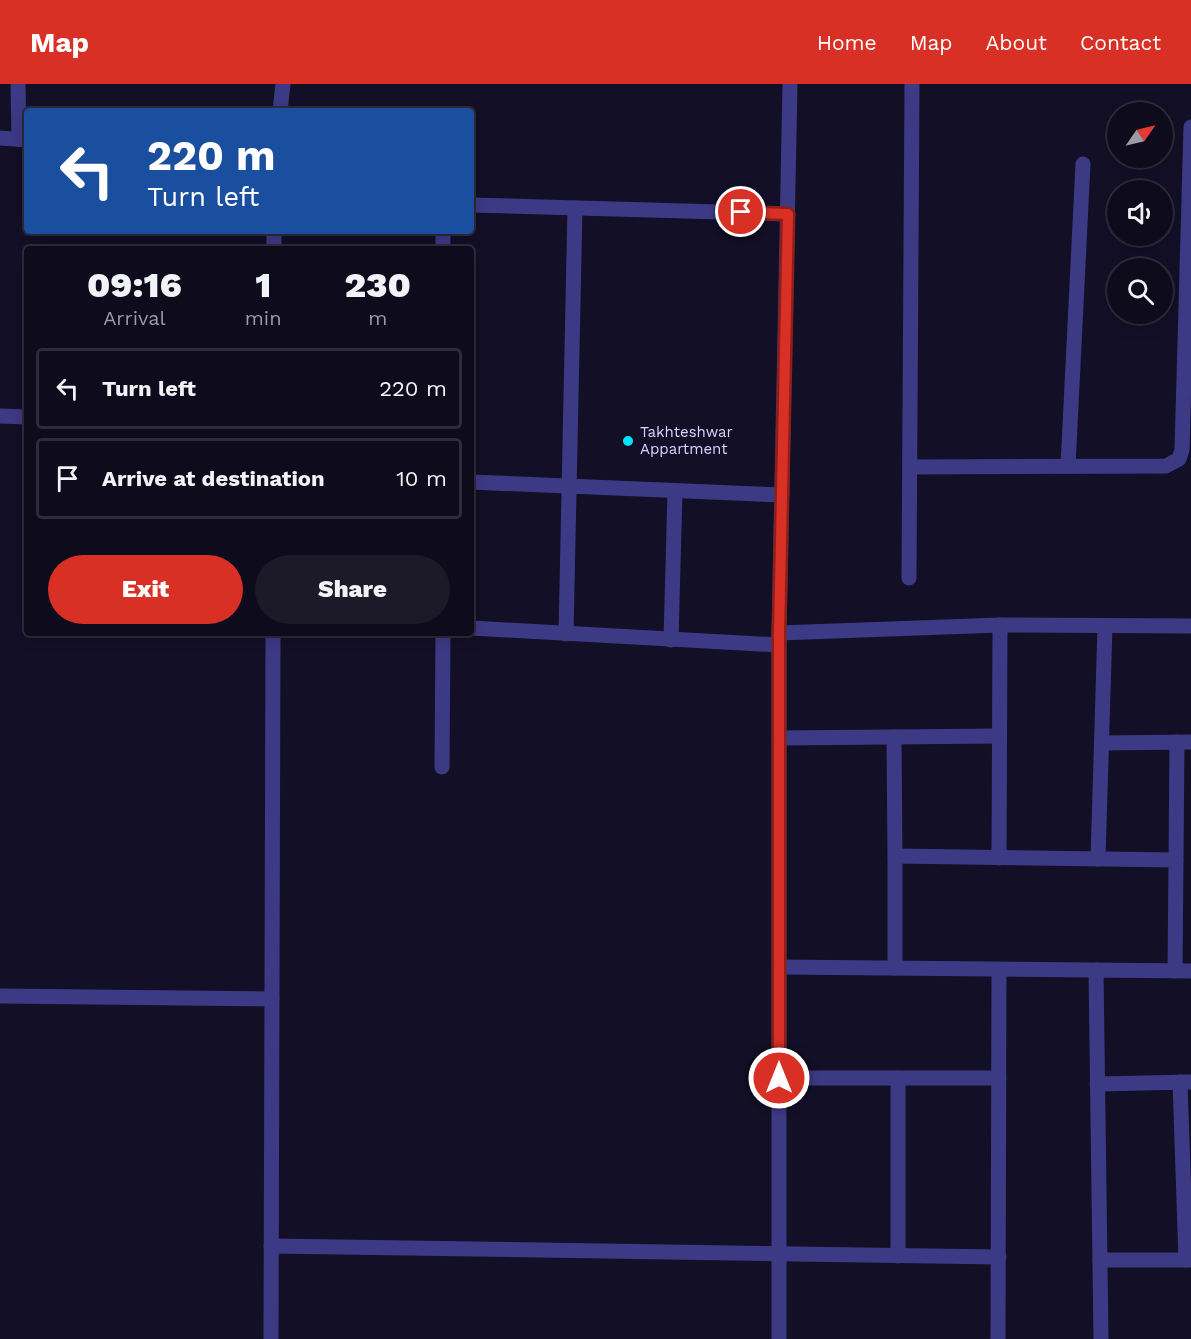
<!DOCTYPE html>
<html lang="en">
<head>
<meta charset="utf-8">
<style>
  :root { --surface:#0e0b1c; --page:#1c1929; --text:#f1f3f6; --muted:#9b9ba3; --line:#2e2b3b; --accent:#d93025 }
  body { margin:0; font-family:"Work Sans",sans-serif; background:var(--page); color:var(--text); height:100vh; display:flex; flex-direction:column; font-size:22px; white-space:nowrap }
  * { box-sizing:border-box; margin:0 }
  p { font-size:20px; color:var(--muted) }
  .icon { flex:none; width:33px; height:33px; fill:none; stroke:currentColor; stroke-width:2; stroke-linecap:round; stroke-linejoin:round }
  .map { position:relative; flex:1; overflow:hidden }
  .side { position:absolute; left:24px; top:162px; width:450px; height:390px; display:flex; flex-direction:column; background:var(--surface); border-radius:6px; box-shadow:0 3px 15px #0003,0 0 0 2px var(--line) }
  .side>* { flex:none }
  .guide { position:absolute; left:24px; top:24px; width:450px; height:126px; border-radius:6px; box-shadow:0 3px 15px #0003,0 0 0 2px var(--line); background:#1a4fa0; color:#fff; overflow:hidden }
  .needle { width:39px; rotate:56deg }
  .controls { position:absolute; left:1107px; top:18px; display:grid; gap:12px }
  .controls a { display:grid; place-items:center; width:66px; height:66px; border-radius:50%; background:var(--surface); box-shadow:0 3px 15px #0003,0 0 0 2px var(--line); font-size:30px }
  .pin { position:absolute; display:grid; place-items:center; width:51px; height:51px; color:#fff; margin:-26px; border:3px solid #fff; border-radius:50%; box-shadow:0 2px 6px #0007 }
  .me { position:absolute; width:66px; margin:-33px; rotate:0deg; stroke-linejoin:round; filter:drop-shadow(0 0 4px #0008) }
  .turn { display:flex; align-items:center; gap:21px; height:126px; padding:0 24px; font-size:27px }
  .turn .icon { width:78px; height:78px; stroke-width:2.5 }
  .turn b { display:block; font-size:42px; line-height:51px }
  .eta { display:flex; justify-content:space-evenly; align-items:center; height:102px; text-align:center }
  .eta b { font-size:36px; font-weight:800; line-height:42px }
  .action { display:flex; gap:12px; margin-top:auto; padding:12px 24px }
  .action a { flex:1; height:69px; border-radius:36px; background:var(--accent); color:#fff; font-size:24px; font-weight:800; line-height:69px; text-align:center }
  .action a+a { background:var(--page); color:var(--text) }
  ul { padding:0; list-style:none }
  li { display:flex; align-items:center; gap:18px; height:81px; margin:0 12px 9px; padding:0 12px; border:3px solid var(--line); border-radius:6px }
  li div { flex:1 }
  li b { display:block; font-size:22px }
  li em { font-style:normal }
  header { display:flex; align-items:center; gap:36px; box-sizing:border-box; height:84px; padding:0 30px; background:var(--accent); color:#fff }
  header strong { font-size:28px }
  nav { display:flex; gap:33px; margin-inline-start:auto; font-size:21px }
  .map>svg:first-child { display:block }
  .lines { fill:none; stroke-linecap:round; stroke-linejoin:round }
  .minor { stroke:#3d3a85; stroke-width:15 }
  .route-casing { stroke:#8d1f18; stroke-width:15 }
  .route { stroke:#d93025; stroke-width:10 }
  .poi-dot { fill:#00e5ff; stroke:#130f26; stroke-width:2 }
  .labels { text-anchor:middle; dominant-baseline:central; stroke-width:6; stroke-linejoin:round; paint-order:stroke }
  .poi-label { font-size:15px; fill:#d9d4ff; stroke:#130f26; text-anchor:start }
</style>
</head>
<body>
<header>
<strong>Map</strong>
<nav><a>Home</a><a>Map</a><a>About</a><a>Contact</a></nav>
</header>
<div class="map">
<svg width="1191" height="1255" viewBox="0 0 1191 1255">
  <rect width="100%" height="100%" fill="#130f26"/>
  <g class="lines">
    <g class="minor">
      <polyline points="18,0 19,55"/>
      <polyline points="280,27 283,0"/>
      <polyline points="0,54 27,56"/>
      <polyline points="471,121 788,130"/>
      <polyline points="274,165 274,147"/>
      <polyline points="443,165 443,147"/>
      <polyline points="0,332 27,333"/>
      <polyline points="1068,382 1083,80"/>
      <polyline points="910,383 1166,382 1179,375 1182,366 1191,43"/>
      <polyline points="471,398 782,411"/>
      <polyline points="909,494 912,0"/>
      <polyline points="471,544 779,561"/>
      <polyline points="779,549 790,0"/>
      <polyline points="566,550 575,124"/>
      <polyline points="671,556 675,407"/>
      <polyline points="894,653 895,772"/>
      <polyline points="779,654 999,652"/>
      <polyline points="1102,659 1191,658"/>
      <polyline points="442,683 443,549"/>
      <polyline points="999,774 1000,541"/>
      <polyline points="1098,775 1105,542"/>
      <polyline points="1176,776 1177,658"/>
      <polyline points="779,883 1191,887"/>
      <polyline points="895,884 895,772 1176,776 1175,887"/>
      <polyline points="1096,886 1101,1255"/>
      <polyline points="0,912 272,915"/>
      <polyline points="779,994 999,994"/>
      <polyline points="1180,998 1186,1176"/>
      <polyline points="1097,1000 1191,998"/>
      <polyline points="271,1162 999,1173"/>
      <polyline points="898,1172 898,994"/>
      <polyline points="1100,1176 1191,1176"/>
      <polyline points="271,1255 273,549"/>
      <polyline points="779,1255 779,549 1000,541 1191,542"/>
      <polyline points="998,1255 999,886"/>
    </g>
  </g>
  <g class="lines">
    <defs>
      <polyline id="route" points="741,128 788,130 779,549 779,994"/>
    </defs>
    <use href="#route" class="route-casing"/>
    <use href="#route" class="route"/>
  </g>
  <circle class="poi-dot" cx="628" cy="357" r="6"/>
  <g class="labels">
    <g class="poi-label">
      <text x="640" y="348">Takhteshwar<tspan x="640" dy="17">Appartment</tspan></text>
    </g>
  </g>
</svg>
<div class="controls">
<a><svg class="needle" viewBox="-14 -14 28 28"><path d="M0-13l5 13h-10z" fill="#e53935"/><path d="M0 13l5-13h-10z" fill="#9b9ba3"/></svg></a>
<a><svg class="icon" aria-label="sound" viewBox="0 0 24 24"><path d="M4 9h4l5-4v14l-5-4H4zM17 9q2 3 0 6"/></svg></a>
<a><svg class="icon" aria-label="search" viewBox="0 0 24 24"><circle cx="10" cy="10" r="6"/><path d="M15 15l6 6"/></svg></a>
</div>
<div class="pin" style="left:741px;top:128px;background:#d93025"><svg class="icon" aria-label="arrive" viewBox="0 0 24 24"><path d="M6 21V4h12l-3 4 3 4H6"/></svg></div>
<svg class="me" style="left:779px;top:994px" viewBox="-20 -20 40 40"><circle r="17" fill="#d93025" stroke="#fff" stroke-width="3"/><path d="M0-11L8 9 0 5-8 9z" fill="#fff"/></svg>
<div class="guide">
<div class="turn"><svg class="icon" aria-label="left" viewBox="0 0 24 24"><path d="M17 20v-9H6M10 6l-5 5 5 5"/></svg><div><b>220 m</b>Turn left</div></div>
</div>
<section class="side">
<div class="eta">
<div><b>09:16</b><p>Arrival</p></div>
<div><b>1</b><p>min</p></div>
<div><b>230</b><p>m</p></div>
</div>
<ul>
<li><svg class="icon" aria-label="left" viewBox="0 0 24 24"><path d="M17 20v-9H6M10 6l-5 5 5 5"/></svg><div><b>Turn left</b></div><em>220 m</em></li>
<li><svg class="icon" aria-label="arrive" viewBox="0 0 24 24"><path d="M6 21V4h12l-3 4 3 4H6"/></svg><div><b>Arrive at destination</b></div><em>10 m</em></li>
</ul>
<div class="action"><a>Exit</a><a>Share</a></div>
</section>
</div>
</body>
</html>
